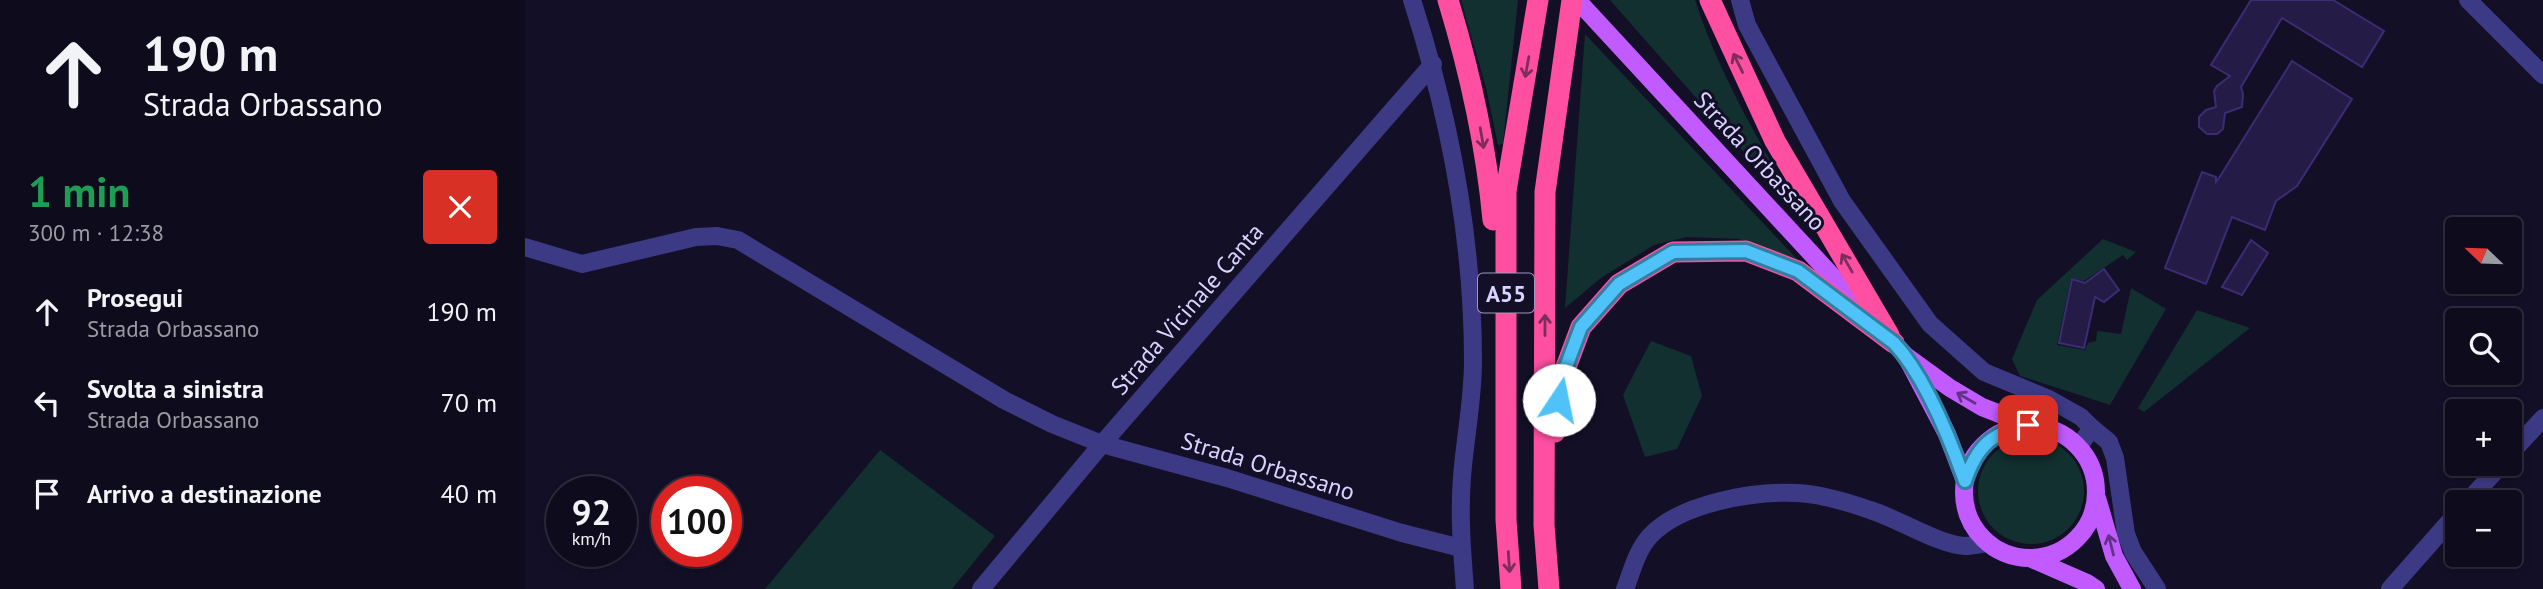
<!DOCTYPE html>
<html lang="it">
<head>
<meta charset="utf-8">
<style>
  :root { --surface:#0e0b1c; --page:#1c1929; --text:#f1f3f6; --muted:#9b9ba3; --line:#2e2b3b }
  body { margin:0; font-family:"PT Sans",sans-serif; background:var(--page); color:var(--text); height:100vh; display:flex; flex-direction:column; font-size:26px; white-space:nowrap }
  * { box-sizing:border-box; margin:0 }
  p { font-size:23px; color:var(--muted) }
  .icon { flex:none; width:38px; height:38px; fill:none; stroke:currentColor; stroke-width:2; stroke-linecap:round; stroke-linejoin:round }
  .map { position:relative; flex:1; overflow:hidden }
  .panel { display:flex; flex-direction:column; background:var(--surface); width:525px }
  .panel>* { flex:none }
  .hud { background:#0e0b1c; color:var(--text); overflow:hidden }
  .needle { width:46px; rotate:293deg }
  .controls { position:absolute; left:1920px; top:217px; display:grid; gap:14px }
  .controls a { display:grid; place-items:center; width:77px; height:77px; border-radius:7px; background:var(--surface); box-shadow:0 4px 10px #0003,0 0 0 2px var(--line); font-size:35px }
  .speed { position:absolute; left:21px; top:476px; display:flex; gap:14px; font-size:35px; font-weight:700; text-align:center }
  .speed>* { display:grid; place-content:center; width:91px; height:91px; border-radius:50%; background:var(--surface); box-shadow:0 4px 10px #0003,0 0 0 2px var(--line); line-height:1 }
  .speed small { font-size:18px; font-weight:400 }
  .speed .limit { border:10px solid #d22; background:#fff; color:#111 }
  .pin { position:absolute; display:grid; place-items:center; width:60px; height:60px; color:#fff; margin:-30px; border-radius:14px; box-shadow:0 4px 10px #0006 }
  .me { position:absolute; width:77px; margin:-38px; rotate:11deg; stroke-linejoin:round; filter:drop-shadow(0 0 5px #0008) }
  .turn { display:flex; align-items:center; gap:24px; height:147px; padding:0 28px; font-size:32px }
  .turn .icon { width:91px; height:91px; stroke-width:2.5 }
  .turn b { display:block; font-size:49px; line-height:60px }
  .round { display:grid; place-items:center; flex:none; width:74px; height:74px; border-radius:7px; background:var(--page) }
  .head { display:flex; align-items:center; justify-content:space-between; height:119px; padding:0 28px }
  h1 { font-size:42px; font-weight:800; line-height:52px; color:#1e9e55 }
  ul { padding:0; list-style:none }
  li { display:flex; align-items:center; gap:21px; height:91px; padding:0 28px }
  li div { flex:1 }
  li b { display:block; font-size:26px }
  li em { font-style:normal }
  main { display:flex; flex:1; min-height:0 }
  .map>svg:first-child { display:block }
  .green { fill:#12302f }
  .building { fill:#241b47; stroke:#3b2d73; stroke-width:2 }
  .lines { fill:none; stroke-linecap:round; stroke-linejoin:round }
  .minor { stroke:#3d3a85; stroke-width:18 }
  .major { stroke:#c25bff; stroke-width:18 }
  .highway { stroke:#ff4fa3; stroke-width:21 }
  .oneway { stroke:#7d2c5e }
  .oneway2 { stroke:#623188 }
  .route-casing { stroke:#337fa1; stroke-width:18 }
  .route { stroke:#4fc3f7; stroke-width:12 }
  .labels { text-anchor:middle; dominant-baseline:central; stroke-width:6; stroke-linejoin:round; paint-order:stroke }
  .shield { fill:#130f26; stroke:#9e99be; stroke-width:2 }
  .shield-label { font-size:23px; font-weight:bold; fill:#d9d4ff }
  .street-label { font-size:24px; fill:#d9d4ff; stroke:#130f26 }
</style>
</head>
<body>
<main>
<section class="panel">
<div class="hud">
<div class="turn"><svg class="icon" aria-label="ahead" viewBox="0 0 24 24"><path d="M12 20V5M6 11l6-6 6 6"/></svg><div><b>190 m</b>Strada Orbassano</div></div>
</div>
<div class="head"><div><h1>1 min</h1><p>300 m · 12:38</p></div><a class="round" style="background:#d93025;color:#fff"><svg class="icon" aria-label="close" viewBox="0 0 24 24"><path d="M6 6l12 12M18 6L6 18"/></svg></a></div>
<ul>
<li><svg class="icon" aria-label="ahead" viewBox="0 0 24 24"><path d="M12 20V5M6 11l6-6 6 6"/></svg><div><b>Prosegui</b><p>Strada Orbassano</p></div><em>190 m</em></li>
<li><svg class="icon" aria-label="left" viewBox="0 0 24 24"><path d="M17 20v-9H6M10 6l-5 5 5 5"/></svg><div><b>Svolta a sinistra</b><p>Strada Orbassano</p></div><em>70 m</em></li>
<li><svg class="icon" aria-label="arrive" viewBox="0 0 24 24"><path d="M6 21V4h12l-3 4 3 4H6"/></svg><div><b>Arrivo a destinazione</b></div><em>40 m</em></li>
</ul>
</section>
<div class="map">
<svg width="2018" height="589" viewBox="0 0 2018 589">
  <rect width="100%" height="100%" fill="#130f26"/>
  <g class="green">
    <polygon points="936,0 993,0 978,144 973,145 961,88"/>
    <path d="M1085 0H1170C1196 80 1240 151 1282 224Z"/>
    <polygon points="1060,34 1272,259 1214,239 1162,237 1129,245 1076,278 1040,308"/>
    <polygon points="1578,239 1611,252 1602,260 1598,255 1559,281 1546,278 1532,345 1560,350 1563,343 1571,341 1572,331 1596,334 1606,288 1641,309 1585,405 1495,376 1487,359 1512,300"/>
    <polygon points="1672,310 1725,328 1619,412 1613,408"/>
    <polygon points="1126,341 1166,356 1177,396 1152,449 1120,457 1098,395"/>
    <circle cx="1506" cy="491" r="53"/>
    <polygon points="355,450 470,536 427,589 240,589"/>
  </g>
  <g class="building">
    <polygon points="1726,0 1808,0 1859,31 1837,67 1757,18 1716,87 1718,94 1717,107 1700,113 1698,129 1692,134 1682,134 1674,127 1674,117 1681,110 1691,107 1689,91 1692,86 1705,76 1686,65"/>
    <polygon points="1767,61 1827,99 1772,186 1751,201 1740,230 1707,217 1681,284 1640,268 1677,172 1691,177 1691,182 1694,178"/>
    <polygon points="1726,240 1743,253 1717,295 1697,287"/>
    <polygon points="1579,269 1594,290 1579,302 1570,297 1559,348 1534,343 1547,279 1560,283"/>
  </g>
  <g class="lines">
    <g class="minor">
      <path d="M887 0C925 118 948 237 948 361 948 400 940 438 937 477 934 514 937 552 940 589"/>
      <polyline points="1215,0 1222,25 1317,201 1405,324 1459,372 1524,399 1556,417 1567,428 1554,446"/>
      <polyline points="1943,0 2018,75"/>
      <polyline points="0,247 57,264 171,237 192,236 213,240 479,400 527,424 577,444 702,478 877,533 936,548"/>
      <polyline points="1567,428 1584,442 1590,458 1601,534 1608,552 1632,589"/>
      <polyline points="1984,455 2018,418"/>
      <polyline points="1942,502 1977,464"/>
      <polyline points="456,589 577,444 908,64"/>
      <path d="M1100 589C1107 571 1112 550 1125 536 1156 503 1228 491 1272 493 1296 494 1322 502 1345 510 1372 518 1414 545 1440 546 1447 546 1455 544 1462 543"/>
      <polyline points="1865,589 1932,513"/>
    </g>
    <g class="major">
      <polyline points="1052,0 1381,356 1425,388 1457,407 1503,425"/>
      <polyline points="1384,362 1422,434 1440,481"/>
      <circle cx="1505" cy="492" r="66"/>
      <polyline points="1572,498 1589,556 1607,589"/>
      <polyline points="1507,559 1562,583 1571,589"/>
    </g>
    <g class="highway">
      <path d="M923 0C945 72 961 145 968 220"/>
      <polyline points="1185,0 1250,141 1364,335"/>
      <polyline points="1030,432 1038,375 1056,327 1094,284 1148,252 1221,251 1273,271 1369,343"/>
      <polyline points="986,589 981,520 981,191 1013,0"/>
      <polyline points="1024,589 1019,525 1020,192 1047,0"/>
    </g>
  </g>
  <defs><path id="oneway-shaft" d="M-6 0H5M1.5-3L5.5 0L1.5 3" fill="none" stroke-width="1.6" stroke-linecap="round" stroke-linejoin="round" transform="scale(1.75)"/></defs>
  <g class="oneway">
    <use href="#oneway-shaft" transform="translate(1213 63) rotate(-116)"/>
    <use href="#oneway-shaft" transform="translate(1002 67) rotate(100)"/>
    <use href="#oneway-shaft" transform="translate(957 138) rotate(80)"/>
    <use href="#oneway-shaft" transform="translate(1322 263) rotate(-120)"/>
    <use href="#oneway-shaft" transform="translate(1020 325) rotate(-90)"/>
    <use href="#oneway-shaft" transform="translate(984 562) rotate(86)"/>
  </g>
  <g class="oneway2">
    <use href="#oneway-shaft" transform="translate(1441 398) rotate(-150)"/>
    <use href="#oneway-shaft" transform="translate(1586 545) rotate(-104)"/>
  </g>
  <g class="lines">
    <defs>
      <path id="route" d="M1034 400 1038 375 1056 327 1094 284 1148 252 1221 251 1273 271 1369 343C1399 375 1425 439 1440 481 1452 446 1466 433 1503 425"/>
    </defs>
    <use href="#route" class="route-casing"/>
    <use href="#route" class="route"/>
  </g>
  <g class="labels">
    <rect class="shield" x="953" y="273.5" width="56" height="39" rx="5"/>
    <g class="shield-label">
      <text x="981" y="293">A55</text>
    </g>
    <g class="street-label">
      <text transform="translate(1235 161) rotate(47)">Strada Orbassano</text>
      <text transform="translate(662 309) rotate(-49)">Strada Vicinale Canta</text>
      <text transform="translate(743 466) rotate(17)">Strada Orbassano</text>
    </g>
  </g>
</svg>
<div class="controls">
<a><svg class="needle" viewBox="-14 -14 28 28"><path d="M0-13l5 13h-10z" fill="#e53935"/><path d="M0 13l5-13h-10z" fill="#9b9ba3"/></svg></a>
<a><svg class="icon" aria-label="search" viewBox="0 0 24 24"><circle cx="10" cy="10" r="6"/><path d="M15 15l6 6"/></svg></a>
<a>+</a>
<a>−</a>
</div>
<div class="speed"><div>92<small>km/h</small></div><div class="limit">100</div></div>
<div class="pin" style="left:1503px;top:425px;background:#d93025"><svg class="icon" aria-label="arrive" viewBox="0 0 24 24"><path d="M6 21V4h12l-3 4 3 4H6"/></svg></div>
<svg class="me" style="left:1034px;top:400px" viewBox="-20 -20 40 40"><circle r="19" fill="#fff"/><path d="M0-13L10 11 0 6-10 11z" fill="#4fc3f7"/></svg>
</div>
</main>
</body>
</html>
